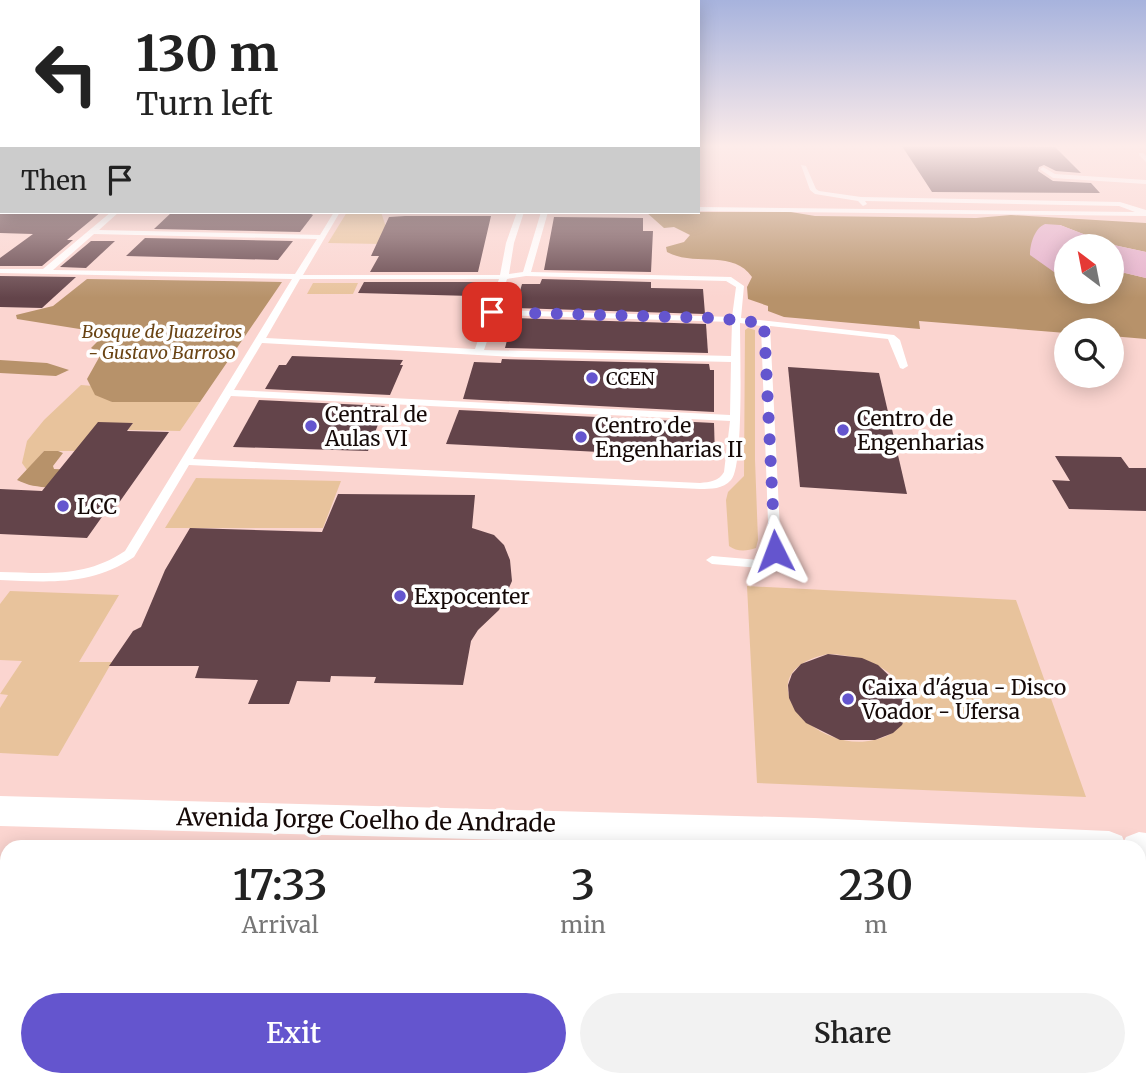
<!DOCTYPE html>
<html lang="en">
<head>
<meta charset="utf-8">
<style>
  :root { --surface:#fff; --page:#f2f2f2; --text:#222; --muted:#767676; --accent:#6455ce }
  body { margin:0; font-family:Merriweather,serif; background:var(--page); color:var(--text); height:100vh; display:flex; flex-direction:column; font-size:26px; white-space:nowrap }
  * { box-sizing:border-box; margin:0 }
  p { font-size:23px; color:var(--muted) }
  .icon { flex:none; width:38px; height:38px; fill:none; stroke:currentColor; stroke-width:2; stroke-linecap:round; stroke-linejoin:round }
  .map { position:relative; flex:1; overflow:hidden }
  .sheet { position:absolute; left:0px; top:840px; width:1146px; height:247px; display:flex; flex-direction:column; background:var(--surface); border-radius:21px 21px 0 0; box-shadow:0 4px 18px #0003 }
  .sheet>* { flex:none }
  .banner { position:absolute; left:0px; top:0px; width:700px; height:214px; box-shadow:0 4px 18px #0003; background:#fff; color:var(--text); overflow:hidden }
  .needle { width:46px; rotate:328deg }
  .controls { position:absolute; left:1054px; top:234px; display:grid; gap:14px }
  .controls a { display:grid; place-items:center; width:70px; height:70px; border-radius:50%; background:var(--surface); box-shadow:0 4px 18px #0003; font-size:35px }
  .pin { position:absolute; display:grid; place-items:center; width:60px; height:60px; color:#fff; margin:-30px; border-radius:14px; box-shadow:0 4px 10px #0006 }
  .me { position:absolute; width:77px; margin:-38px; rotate:357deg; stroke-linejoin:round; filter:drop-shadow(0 0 5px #0008) }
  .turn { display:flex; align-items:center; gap:24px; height:147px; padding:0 21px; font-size:32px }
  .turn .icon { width:91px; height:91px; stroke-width:2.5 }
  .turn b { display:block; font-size:49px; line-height:60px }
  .then { display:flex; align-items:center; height:66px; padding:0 21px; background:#0003; gap:14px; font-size:26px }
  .eta { display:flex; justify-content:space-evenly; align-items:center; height:119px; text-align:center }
  .eta b { font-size:42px; font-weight:600; line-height:49px }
  .button { display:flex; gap:14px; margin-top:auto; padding:14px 21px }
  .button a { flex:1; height:80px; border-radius:42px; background:var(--accent); color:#fff; font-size:28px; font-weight:600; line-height:80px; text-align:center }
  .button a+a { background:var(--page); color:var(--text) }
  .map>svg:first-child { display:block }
  .green { fill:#e8c39c; fill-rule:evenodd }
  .forest { fill:#b7926a }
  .water { fill:#e5b1cc }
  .building { fill:#63444a }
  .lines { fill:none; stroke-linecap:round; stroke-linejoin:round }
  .path { stroke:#7f6764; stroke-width:2.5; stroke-dasharray:2.5 2; stroke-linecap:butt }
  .service { fill:#fff; fill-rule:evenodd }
  .minor { fill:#fff; fill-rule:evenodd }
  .route { stroke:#6455ce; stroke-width:12; stroke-dasharray:0 21.6 }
  .poi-dot { fill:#6455ce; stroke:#fff; stroke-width:2.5 }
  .labels { text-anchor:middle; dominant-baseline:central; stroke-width:7; stroke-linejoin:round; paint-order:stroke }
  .far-park-label { font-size:18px; font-style:italic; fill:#6a4414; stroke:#fff }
  .far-poi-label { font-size:18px; fill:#150907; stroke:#fff; text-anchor:start }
  .poi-label { font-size:21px; fill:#150907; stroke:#fff; text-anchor:start }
  .near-street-label { font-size:24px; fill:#150907; stroke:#fff }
</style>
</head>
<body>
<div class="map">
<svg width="1146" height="1086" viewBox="0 0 1146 1086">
  <rect width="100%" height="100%" fill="#fbd5d0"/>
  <g class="green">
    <polygon points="347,212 381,212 386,227 381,244 328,243"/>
    <polygon points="313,283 358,283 353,294 307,294"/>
    <path d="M748 328 755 330V460L758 540 756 548C747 551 737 552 729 546L726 500 728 492 744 476 745 330Z"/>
    <polygon points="81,385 93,386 112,402 200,402 180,431 128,430 133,423 75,451 44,451 27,470 22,463 27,441 44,420"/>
    <polygon points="196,478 341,481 323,528 165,528"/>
    <path d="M747 586 1016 600 1086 797 757 783ZM828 654C864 655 912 671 904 714 901 730 889 737 874 740 813 755 741 672 828 654Z"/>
    <polygon points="10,591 119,595 79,662 112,662 58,756 0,753 0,708 8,695 0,694 22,661 0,660 0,604"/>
  </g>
  <g class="forest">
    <path d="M646 212H791L815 216 976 218 1011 215 1146 223V252L1109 244 1060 225 1054 272 1066 273V292H1111V275L1125 273 1146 278V339L1111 336V331L1066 333 919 321 920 329 784 317 768 311V306L748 299 747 287 752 277C733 249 694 267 667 252L666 247 684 242 690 235 674 227 664 228Z"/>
    <polygon points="87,279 282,282 200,402 112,402 95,395 87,379 101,354 91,348 99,340 99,335 92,331 17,319 16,315 53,306"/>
    <polygon points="0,360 47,363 69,370 56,376 0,373"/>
    <path d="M44 451H58L63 453 53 466 54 469 126 472C92 480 50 497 17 480Z"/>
  </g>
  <path class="water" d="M1045 224 1060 225 1109 244 1146 252V278L1125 273 1111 275V247H1066V273L1054 272 1030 255C1030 243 1035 228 1045 224Z"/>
  <g class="building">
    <polygon points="902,146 1055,147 1081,173 1056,171 1044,165 1039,167 1038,171 1053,181 1091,183 1100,193 932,192"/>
    <polygon points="0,212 101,212 67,240 73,240 42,266 0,266 0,258 33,234 0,233"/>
    <polygon points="172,212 311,214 313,215 300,232 154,229"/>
    <polygon points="405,216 491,216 478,272 370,272 379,256 371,256 389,217"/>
    <polygon points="554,217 643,218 643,231 653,231 651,272 544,270"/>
    <polygon points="145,238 293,241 278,260 126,256"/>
    <polygon points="91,241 115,241 86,268 60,267"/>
    <polygon points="0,276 76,277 42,308 0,307"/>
    <polygon points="542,279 651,282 651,288 703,289 705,314 515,308 522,284 540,284"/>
    <polygon points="364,282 476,282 472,296 358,293"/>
    <polygon points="513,318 706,324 708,353 505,348"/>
    <polygon points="292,356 403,360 400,365 403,365 390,395 265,389 279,365 286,365"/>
    <polygon points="502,359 709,364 710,370 714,370 714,412 463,399 474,362 501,363"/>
    <polygon points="788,367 879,373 907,494 800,487"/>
    <polygon points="259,400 385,406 368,451 233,447"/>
    <polygon points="459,410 714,423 715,458 446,444"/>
    <polygon points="98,422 133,423 127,431 169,432 111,514 104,514 87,538 0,534 0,489 42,491"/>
    <polygon points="1055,456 1121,457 1129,468 1146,468 1146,511 1069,509 1052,480 1070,481"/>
    <polygon points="338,494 475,495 472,528 494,535 504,545 510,560 512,581 499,610 478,630 471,641 463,685 374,683 376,677 331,676 330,682 297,681 289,704 248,704 258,680 195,678 199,666 109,666 133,631 141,627 165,570 190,528 322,532"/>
    <polygon points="828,654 862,658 878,665 901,687 907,700 907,713 902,725 893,733 875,740 840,740 806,723 795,711 789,698 788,685 792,674 801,664"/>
  </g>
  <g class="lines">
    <polyline class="path" points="0,160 2,158"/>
    <g class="service">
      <polygon points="1139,153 1143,153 1146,156 1146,162 1139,155"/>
      <polygon points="801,165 806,166 816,189 819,191 861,197 1120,202 1146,210 1146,216 698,211 698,207 1135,212 1119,206 865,201 867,204 863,206 858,201 815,194 810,190"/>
      <polygon points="1043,167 1055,174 1146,180 1146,184 1053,178 1041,170 1040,169"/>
      <rect x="0" y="196" width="2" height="4"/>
      <path d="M111 212H119L99 230 320 235 334 212H340L303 275H500L506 243 517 212H524L514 243 509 274 523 272 541 212H548L531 272 731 277 744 286 741 318 894 335 900 340 908 366 903 369 900 368 888 339 770 326 781 551 770 565 760 568 712 564 706 560 712 556 759 560 769 550 761 326 740 323C740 348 744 467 731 480 723 489 711 489 700 489L189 465 134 557C92 586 49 582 0 580V572C46 573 85 578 125 551L292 279 0 273V269H43ZM94 234 317 239 295 274 53 270ZM526 276 726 281 736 287 732 317 497 310 507 279ZM300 279H499L475 349 266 338ZM496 315 732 322 731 356 484 350ZM262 343 515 357 731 362 730 415 234 390ZM231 396 730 421 724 472C719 481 710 482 700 483L193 459Z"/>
    </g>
    <polygon class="minor" points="0,796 814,818 1109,831 1122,836 1124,841 1126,837 1139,832 1146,833 1146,865 1139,864 1139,847 764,847 0,826"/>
  </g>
  <linearGradient id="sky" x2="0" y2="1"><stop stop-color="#a7b3dd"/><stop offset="0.49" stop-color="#fdecea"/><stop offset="1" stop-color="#fdecea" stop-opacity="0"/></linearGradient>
  <rect width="1146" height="298" fill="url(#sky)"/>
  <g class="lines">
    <polyline class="route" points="492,312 715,318 764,323 775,551"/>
  </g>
  <g class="poi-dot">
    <circle cx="592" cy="378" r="7"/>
    <circle cx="311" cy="426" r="7"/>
    <circle cx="843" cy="430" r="7"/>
    <circle cx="581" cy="437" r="7"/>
    <circle cx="63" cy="506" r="7"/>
    <circle cx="400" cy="596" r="7"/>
    <circle cx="848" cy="699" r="7"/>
  </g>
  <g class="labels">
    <g class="far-park-label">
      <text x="162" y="331">Bosque de Juazeiros<tspan x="162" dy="21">- Gustavo Barroso</tspan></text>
    </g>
    <g class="far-poi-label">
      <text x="606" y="378">CCEN</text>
    </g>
    <g class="poi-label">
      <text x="325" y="414">Central de<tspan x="325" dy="24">Aulas VI</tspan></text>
      <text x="857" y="418">Centro de<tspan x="857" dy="24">Engenharias</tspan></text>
      <text x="595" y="425">Centro de<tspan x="595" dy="24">Engenharias II</tspan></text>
      <text x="77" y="506">LCC</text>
      <text x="414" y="596">Expocenter</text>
      <text x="862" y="687">Caixa d'água - Disco<tspan x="862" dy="24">Voador - Ufersa</tspan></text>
    </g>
    <g class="near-street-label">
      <text transform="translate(366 820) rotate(1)">Avenida Jorge Coelho de Andrade</text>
    </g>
  </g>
</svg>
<div class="controls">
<a><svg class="needle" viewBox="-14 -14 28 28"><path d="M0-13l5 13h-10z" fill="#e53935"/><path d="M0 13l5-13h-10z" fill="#767676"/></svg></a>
<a><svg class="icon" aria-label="search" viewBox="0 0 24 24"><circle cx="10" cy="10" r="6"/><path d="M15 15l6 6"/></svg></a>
</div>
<div class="pin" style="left:492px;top:312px;background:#d93025"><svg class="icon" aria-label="arrive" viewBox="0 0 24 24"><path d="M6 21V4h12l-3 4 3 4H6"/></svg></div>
<svg class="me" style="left:775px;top:551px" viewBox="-20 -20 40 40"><path d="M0-17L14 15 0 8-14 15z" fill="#6455ce" stroke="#fff" stroke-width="4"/></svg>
<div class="banner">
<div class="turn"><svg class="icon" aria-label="left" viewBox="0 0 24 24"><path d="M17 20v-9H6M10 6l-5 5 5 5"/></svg><div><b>130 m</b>Turn left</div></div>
<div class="then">Then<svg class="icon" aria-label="arrive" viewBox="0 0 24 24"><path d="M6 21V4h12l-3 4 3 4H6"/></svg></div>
</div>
<section class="sheet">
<div class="eta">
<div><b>17:33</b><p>Arrival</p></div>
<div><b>3</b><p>min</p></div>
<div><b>230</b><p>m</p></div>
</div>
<div class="button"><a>Exit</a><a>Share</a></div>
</section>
</div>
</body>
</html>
